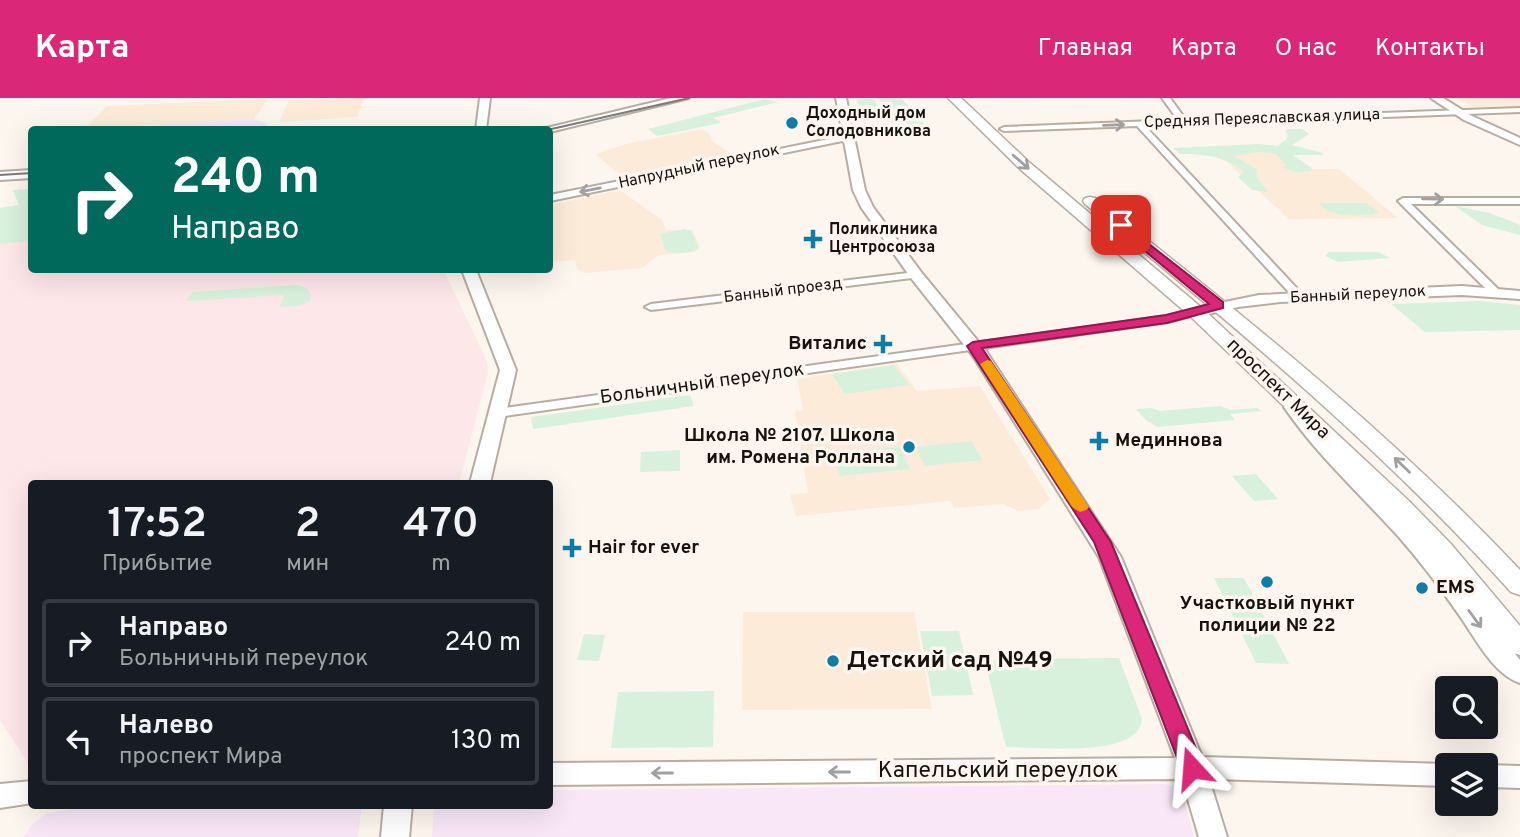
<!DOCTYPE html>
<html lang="ru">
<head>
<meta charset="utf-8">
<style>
  :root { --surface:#171b24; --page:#242831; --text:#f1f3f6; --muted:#9ea1a6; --line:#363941; --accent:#db2777 }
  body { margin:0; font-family:Overpass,sans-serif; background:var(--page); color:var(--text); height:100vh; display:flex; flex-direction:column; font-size:26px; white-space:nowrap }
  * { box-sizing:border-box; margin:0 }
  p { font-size:23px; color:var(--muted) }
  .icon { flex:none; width:38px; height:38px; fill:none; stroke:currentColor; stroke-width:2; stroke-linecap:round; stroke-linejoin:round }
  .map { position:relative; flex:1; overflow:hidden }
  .sheet { position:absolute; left:28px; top:382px; width:525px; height:329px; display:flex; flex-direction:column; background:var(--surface); border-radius:7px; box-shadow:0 7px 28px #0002 }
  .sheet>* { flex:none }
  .hud { position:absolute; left:28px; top:28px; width:525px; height:147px; border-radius:7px; box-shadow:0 7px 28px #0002; background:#00695c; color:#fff; overflow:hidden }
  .buttons { position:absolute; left:1435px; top:578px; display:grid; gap:14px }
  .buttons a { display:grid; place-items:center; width:63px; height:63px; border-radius:7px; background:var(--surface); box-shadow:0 7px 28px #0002; font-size:35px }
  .pin { position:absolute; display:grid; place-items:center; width:60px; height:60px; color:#fff; margin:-30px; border-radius:14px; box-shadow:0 4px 10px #0006 }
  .me { position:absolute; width:77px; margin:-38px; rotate:341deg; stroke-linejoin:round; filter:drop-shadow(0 0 5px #0008) }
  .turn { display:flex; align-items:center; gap:24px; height:147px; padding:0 28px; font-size:32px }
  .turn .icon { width:91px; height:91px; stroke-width:2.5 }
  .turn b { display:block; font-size:49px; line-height:60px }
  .eta { display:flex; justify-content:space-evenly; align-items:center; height:119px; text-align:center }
  .eta b { font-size:42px; font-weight:600; line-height:49px }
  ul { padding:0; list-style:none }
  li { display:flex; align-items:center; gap:21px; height:88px; margin:0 14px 10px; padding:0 14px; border:4px solid var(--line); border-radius:7px }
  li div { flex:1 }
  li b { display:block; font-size:26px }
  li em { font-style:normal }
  header { display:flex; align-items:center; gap:42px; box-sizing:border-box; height:98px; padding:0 35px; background:var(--accent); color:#fff }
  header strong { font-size:33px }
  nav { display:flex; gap:38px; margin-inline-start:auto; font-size:24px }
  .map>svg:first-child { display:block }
  .commercial { fill:#f9e7f8 }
  .built { fill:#fcebd8 }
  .medical { fill:#fde7e9 }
  .green { fill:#d7f1dc }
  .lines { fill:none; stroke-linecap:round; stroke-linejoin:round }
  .street-casing { stroke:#b8ada1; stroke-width:4 }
  .secondary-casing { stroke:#b8ada1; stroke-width:4 }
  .primary-casing { stroke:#b8ada1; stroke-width:3 }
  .street { fill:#fff; fill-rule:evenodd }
  .secondary { fill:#fff; fill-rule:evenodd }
  .primary { fill:#fff; fill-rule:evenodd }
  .tram { stroke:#7f7a74; stroke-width:2 }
  .oneway { stroke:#a2a09f }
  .route { fill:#db2777; stroke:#8e194d; stroke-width:2 }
  .slow { fill:#f59e0b }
  .poi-dot { fill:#0e7ca5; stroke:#fdf6ee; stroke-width:2.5 }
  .labels { text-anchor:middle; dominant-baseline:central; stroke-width:7; stroke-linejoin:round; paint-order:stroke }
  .far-poi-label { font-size:16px; font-weight:bold; fill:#16120e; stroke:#fdf6ee; text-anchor:start }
  .far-street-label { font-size:16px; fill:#16120e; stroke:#fdf6ee }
  .poi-label { font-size:19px; font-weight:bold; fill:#16120e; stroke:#fdf6ee; text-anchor:start }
  .street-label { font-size:19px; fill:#16120e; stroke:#fdf6ee }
  .near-poi-label { font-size:23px; font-weight:bold; fill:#16120e; stroke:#fdf6ee; text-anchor:start }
  .near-street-label { font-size:23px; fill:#16120e; stroke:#fdf6ee }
</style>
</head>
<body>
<header>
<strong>Карта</strong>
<nav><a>Главная</a><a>Карта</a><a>О нас</a><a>Контакты</a></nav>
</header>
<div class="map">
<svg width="1520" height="739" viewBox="0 0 1520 739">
  <rect width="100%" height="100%" fill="#fdf6ee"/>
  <g class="commercial">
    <polygon points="254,21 268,26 265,31 156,32 160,26"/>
    <polygon points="1164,686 1172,688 1183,698 1194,739 432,739 434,707 550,707 550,692"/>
    <polygon points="100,707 362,707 358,739 23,739 33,726 47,715"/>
  </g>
  <g class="built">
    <polygon points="364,0 357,19 279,24 289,2"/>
    <polygon points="1454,0 1520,0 1520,9 1474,9"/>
    <polygon points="268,1 254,21 84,31 107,8"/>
    <polygon points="702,31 710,36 712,43 732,56 622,78 595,56 630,45"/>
    <polygon points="1282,53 1304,71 1339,71 1398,120 1289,121 1216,54"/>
    <polygon points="620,92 662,122 666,132 692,132 700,150 694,154 659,157 642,170 586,175 577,172 575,162 550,164 550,107"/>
    <polygon points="897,266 917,293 980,288 1050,401 1039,411 1018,413 1003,406 954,410 950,403 796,418 790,397 808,395 795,313 803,312 797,281"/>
    <polygon points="743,514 914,514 932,611 742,612"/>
  </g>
  <polygon class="medical" points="31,91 32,172 439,172 445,175 476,240 487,264 488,275 459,385 32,385 31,670 0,622 0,110 19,107 13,92"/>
  <g class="green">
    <polygon points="879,0 901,0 931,33 897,35 889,20 855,19 855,12 861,11 856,1 874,1 879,11 884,11"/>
    <polygon points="765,1 778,4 713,20 721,24 716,26 663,37 657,38 648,31"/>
    <path d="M1288 31H1302L1309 36 1292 47 1322 55 1323 57H1293L1312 70 1311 73 1295 74 1282 69 1287 68 1276 56 1259 54 1233 58 1257 71 1256 78 1268 94 1252 92 1238 79 1244 74C1226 58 1203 56 1180 56L1173 50 1258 46 1280 48 1279 46 1286 42 1288 38 1285 33Z"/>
    <polygon points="31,91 31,143 0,146 0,110 19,107 13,92"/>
    <path d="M1319 105H1366L1380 115C1362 118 1331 121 1319 105Z"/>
    <polygon points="1455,108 1490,115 1520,127 1520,137 1482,127"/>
    <path d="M685 131 691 133 698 150C689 156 677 156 666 153L660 136Z"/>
    <polygon points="1329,154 1378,154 1390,160 1338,164 1325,158"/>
    <polygon points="298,187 306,190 311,197 310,203 299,208 280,209 284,197 186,203 192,194"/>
    <polygon points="1479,203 1520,207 1520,232 1425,234 1391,206"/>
    <polygon points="894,267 909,287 845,296 832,276"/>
    <polygon points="690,297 694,308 533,331 531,319"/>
    <polygon points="1220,308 1231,312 1258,310 1261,313 1230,316 1235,322 1157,329 1146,322 1136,311 1151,310 1160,313"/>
    <polygon points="971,343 982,362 925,368 915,349"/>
    <polygon points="900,349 910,371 840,378 832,355"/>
    <polygon points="680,352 680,373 640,374 641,354"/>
    <polygon points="1256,376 1278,401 1254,403 1232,378"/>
    <polygon points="1214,480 1244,480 1289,566 1256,565"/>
    <polygon points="920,533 959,533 973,597 932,598"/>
    <polygon points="584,536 605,537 599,563 577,562"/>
    <path d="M1119 560 1142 621C1140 661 1037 649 1006 649L986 568 997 561Z"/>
    <polygon points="714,593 713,649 611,650 618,594"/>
  </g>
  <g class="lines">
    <defs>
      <g id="street">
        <polygon points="1162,0 1170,0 1186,22 1520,10 1520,14 1145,28 1304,198 1304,202 1296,202 1137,28 1004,33 1000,31 1004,29 1178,22"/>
        <polygon points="849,37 853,39 852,41 550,103 550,97"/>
        <polygon points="1520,100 1520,106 1411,106 1498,191 1498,195 1490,195 1398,103 1403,100"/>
        <polygon points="916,174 920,175 920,179 651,212 645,209 651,206"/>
        <polygon points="1196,211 1200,212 1200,216 1167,224 498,319 491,315 498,311 1167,218"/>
      </g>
      <g id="secondary">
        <polygon points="480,0 490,0 486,32 476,32"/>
        <polygon points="671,0 689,0 550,34 550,32 538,32"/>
        <polygon points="836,0 846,0 865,92 873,109 921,174 986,253 1121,459 1202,659 1447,666 1449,667 1447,667 1447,688 1209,681 1227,739 1199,739 1182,681 550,687 550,665 1175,660 1099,459 973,258 911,180 861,109 853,92"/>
        <polygon points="1431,0 1443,0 1472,18 1520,40 1520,47 1464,22"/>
        <polygon points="32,72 32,80 0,82 0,74"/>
        <polygon points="462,172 476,172 516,272 490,385 470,385 500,272"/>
        <polygon points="1462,188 1520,193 1520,201 1462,197 1280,204 1238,209 1196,219 1188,214 1191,211 1259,197"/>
        <path d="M1293 304 1299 305 1321 335 1412 428 1449 470 1520 562V585C1492 576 1474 537 1457 514 1439 488 1419 462 1398 438 1359 395 1317 357 1284 309Z"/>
        <polygon points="1486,667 1520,668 1520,690 1486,689"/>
        <polygon points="32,683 32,705 0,710 0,686"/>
        <polygon points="384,707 412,707 409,739 381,739"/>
      </g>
      <g id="primary">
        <polygon points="948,0 961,0 1030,65 1202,210 1409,403 1451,446 1520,528 1520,557 1510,554 1433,458 1393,413 1190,218 1020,71"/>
        <path d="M1090 99 1095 100C1243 217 1390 334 1520 472V497L1511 494C1381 350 1235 228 1085 106L1083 103 1085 100Z"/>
      </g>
    </defs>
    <use href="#street" class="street-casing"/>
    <use href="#secondary" class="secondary-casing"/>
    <use href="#primary" class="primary-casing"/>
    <use href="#street" class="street"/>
    <use href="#secondary" class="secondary"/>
    <use href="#primary" class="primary"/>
    <g class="tram">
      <polyline points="547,32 689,0"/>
      <polyline points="0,77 32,75"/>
    </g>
  </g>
  <defs><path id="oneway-shaft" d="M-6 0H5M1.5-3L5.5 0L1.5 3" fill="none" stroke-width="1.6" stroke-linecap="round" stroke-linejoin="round" transform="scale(1.75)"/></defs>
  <g class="oneway">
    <use href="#oneway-shaft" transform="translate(1114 27) rotate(-2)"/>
    <use href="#oneway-shaft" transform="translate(1021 64) rotate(41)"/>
    <use href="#oneway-shaft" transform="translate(590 92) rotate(169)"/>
    <use href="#oneway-shaft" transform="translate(1433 101) rotate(1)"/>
    <use href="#oneway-shaft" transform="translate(1402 367) rotate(-136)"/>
    <use href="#oneway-shaft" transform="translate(1475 521) rotate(54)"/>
    <use href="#oneway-shaft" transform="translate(839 674) rotate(180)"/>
    <use href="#oneway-shaft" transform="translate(662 675) rotate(180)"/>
  </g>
  <polygon class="route" points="1121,124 1223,204 1223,210 1167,225 982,250 1111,444 1204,670 1200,677 1192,679 1185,677 1181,670 1094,444 967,248 973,244 1166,217 1209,206 1117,130 1115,127"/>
  <polygon class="slow" points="987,262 991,263 1089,409 1086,412 1080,414 1072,409 980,266"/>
  <g class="poi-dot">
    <circle cx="792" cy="25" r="7"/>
    <path d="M809.5 130.5h7v7h7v7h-7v7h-7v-7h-7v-7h7z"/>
    <path d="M879.5 235.5h7v7h7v7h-7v7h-7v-7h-7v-7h7z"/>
    <path d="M1095.5 332.5h7v7h7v7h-7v7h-7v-7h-7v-7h7z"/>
    <circle cx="909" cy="349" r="7"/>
    <path d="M568.5 439.5h7v7h7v7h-7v7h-7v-7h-7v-7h7z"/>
    <circle cx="1267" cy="484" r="7"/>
    <circle cx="1422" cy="490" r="7"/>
    <circle cx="833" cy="563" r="7"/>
  </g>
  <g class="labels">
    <g class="far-poi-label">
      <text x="806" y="16">Доходный дом<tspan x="806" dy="18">Солодовникова</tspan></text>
      <text x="829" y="132">Поликлиника<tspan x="829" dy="18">Центросоюза</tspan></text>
    </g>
    <g class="far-street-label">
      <text transform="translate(1262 21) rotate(-2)">Средняя Переяславская улица</text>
      <text transform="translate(699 69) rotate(-12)">Напрудный переулок</text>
      <text transform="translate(783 193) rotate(-7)">Банный проезд</text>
      <text transform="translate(1358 197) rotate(-3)">Банный переулок</text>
    </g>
    <g class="poi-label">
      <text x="867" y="246" text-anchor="end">Виталис</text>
      <text x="895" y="338" text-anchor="end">Школа № 2107. Школа<tspan x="895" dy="22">им. Ромена Роллана</tspan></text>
      <text x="1115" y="343">Мединнова</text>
      <text x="588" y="450">Hair for ever</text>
      <text x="1436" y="490">EMS</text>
      <text x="1267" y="506" text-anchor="middle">Участковый пункт<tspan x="1267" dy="22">полиции № 22</tspan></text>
    </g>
    <g class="street-label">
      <text transform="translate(702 286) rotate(-8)">Больничный переулок</text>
      <text transform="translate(1278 291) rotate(44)">проспект Мира</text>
    </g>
    <g class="near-poi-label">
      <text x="847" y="563">Детский сад №49</text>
    </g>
    <g class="near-street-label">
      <text x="998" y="673">Капельский переулок</text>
    </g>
  </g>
</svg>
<div class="buttons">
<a><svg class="icon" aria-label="search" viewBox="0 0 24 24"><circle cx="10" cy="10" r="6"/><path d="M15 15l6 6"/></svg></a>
<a><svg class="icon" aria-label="layers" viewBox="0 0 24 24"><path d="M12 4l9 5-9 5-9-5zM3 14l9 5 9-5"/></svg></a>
</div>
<div class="pin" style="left:1121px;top:127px;background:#d93025"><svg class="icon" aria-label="arrive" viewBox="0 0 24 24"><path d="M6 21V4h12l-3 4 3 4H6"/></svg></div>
<svg class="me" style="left:1192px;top:670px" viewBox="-20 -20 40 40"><path d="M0-17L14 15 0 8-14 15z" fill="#db2777" stroke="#fff" stroke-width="4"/></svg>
<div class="hud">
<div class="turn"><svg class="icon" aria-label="right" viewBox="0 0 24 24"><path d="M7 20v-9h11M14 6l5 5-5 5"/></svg><div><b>240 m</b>Направо</div></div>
</div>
<section class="sheet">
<div class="eta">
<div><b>17:52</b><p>Прибытие</p></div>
<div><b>2</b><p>мин</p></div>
<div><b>470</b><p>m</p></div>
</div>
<ul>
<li><svg class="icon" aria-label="right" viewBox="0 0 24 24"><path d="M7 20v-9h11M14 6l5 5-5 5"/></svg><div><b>Направо</b><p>Больничный переулок</p></div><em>240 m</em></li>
<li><svg class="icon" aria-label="left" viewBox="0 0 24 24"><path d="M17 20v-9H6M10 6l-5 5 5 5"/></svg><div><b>Налево</b><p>проспект Мира</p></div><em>130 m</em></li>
</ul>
</section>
</div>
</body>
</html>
